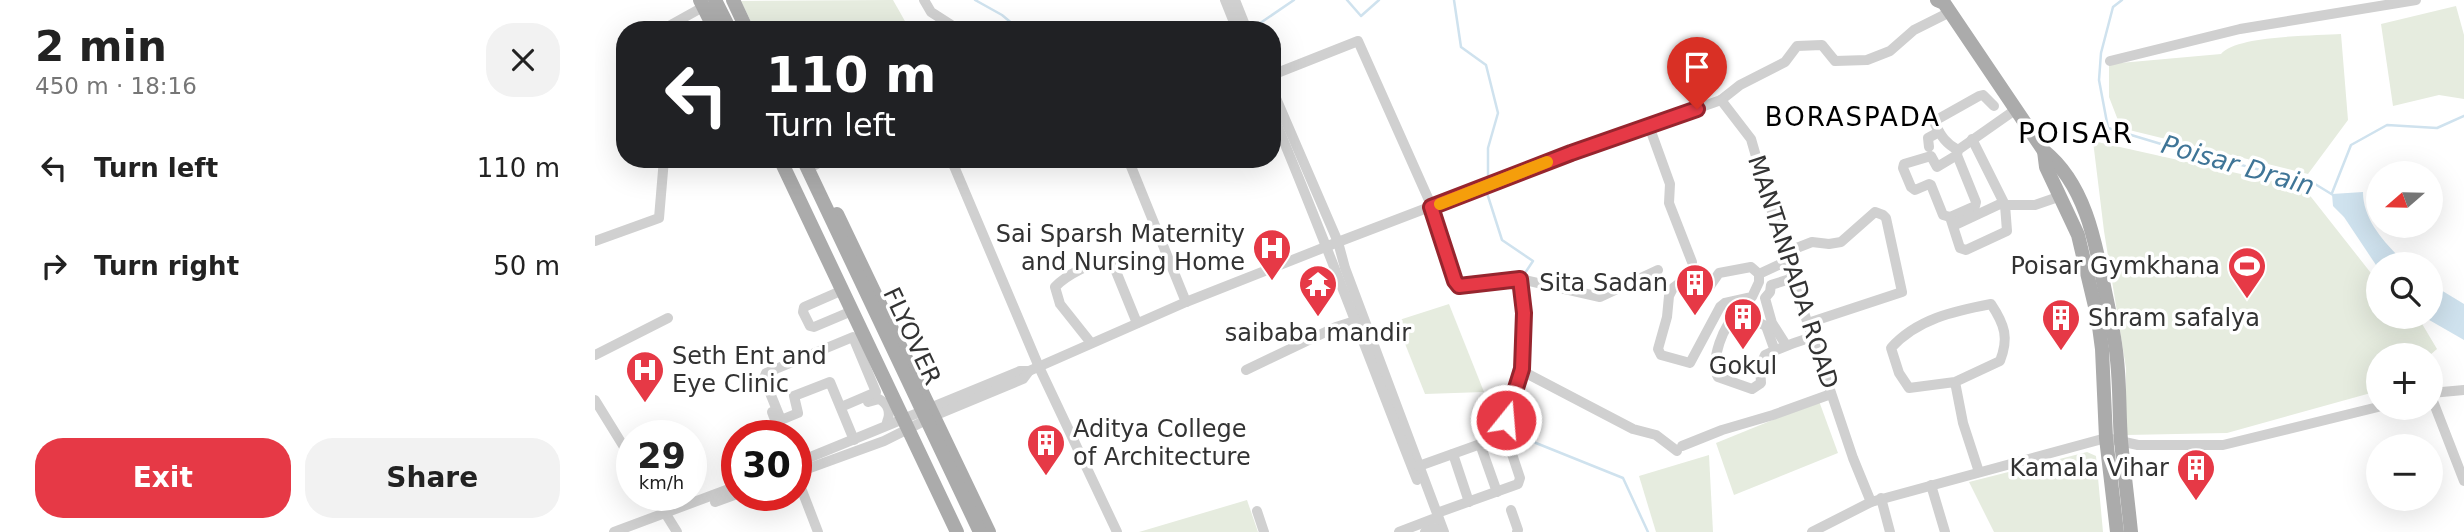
<!DOCTYPE html>
<html lang="en">
<head>
<meta charset="utf-8">
<style>
  :root { --surface:#fff; --page:#f2f2f2; --text:#222; --muted:#767676; --accent:#e63946 }
  body { margin:0; font-family:"DejaVu Sans",sans-serif; background:var(--page); color:var(--text); height:100vh; display:flex; flex-direction:column; font-size:26px; white-space:nowrap }
  * { box-sizing:border-box; margin:0 }
  p { font-size:23px; color:var(--muted) }
  .icon { flex:none; width:38px; height:38px; fill:none; stroke:currentColor; stroke-width:2; stroke-linecap:round; stroke-linejoin:round }
  .map { position:relative; flex:1; overflow:hidden }
  .drawer { display:flex; flex-direction:column; background:var(--surface); width:595px }
  .drawer>* { flex:none }
  .banner { position:absolute; left:21px; top:21px; width:665px; height:147px; border-radius:28px; box-shadow:0 7px 28px #0002; background:#202124; color:#fff; overflow:hidden }
  .needle { width:46px; rotate:250deg }
  .tools { position:absolute; left:1771px; top:161px; display:grid; gap:14px }
  .tools a { display:grid; place-items:center; width:77px; height:77px; border-radius:50%; background:var(--surface); box-shadow:0 7px 28px #0002; font-size:35px }
  .speed { position:absolute; left:21px; top:420px; display:flex; gap:14px; font-size:35px; font-weight:700; text-align:center }
  .speed>* { display:grid; place-content:center; width:91px; height:91px; border-radius:50%; background:var(--surface); box-shadow:0 7px 28px #0002; line-height:1 }
  .speed small { font-size:18px; font-weight:400 }
  .speed .limit { border:10px solid #d22; background:#fff; color:#111 }
  .pin { position:absolute; display:grid; place-items:center; width:60px; height:60px; color:#fff; margin:-72px -30px; border-radius:50% 50% 50% 0; rotate:-45deg; box-shadow:0 0 7px #0007 }
  .pin .icon { rotate:45deg }
  .me { position:absolute; width:77px; margin:-38px; rotate:17deg; stroke-linejoin:round; filter:drop-shadow(0 0 5px #0008) }
  .turn { display:flex; align-items:center; gap:24px; height:147px; padding:0 35px; font-size:32px }
  .turn .icon { width:91px; height:91px; stroke-width:2.5 }
  .turn b { display:block; font-size:49px; line-height:60px }
  .round { display:grid; place-items:center; flex:none; width:74px; height:74px; border-radius:28px; background:var(--page) }
  .headline { display:flex; align-items:center; justify-content:space-between; height:119px; padding:0 35px }
  h1 { font-size:42px; font-weight:700; line-height:52px }
  .primary-button { display:flex; gap:14px; margin-top:auto; padding:14px 35px }
  .primary-button a { flex:1; height:80px; border-radius:28px; background:var(--accent); color:#fff; font-size:28px; font-weight:700; line-height:80px; text-align:center }
  .primary-button a+a { background:var(--page); color:var(--text) }
  ul { padding:0; list-style:none }
  li { display:flex; align-items:center; gap:21px; height:98px; padding:0 35px }
  li div { flex:1 }
  li b { display:block; font-size:26px }
  li em { font-style:normal }
  main { display:flex; flex:1; min-height:0 }
  .map>svg:first-child { display:block }
  .green { fill:#e6ecdf }
  .water { fill:#cfe2ee }
  .lines { fill:none; stroke-linecap:round; stroke-linejoin:round }
  .stream { stroke:#cfe2ee; stroke-width:2.5 }
  .minor { stroke:#d0d0d0; stroke-width:10 }
  .major { stroke:#ababab; stroke-width:14 }
  .major-bridge { stroke:#ababab; stroke-width:14 }
  .route-casing { stroke:#96252e; stroke-width:18 }
  .route { stroke:#e63946; stroke-width:12 }
  .slow { stroke:#f59e0b; stroke-width:12 }
  .labels { text-anchor:middle; dominant-baseline:central; stroke-width:7; stroke-linejoin:round; paint-order:stroke }
  .poi-label { font-size:24px; fill:#333; stroke:#fff; text-anchor:end }
  .street-label { font-size:24px; fill:#333; stroke:#fff }
  .neighbourhood-label { font-size:26px; letter-spacing:2px; fill:#000; stroke:#fff }
  .water-label { font-size:26px; font-style:italic; fill:#3f7597; stroke:#fff }
  .quarter-label { font-size:28px; letter-spacing:2px; fill:#000; stroke:#fff }
</style>
</head>
<body>
<main>
<section class="drawer">
<div class="headline"><div><h1>2 min</h1><p>450 m · 18:16</p></div><a class="round"><svg class="icon" aria-label="close" viewBox="0 0 24 24"><path d="M6 6l12 12M18 6L6 18"/></svg></a></div>
<ul>
<li><svg class="icon" aria-label="left" viewBox="0 0 24 24"><path d="M17 20v-9H6M10 6l-5 5 5 5"/></svg><div><b>Turn left</b></div><em>110 m</em></li>
<li><svg class="icon" aria-label="right" viewBox="0 0 24 24"><path d="M7 20v-9h11M14 6l5 5-5 5"/></svg><div><b>Turn right</b></div><em>50 m</em></li>
</ul>
<div class="primary-button"><a>Exit</a><a>Share</a></div>
</section>
<div class="map">
<svg width="1869" height="532" viewBox="0 0 1869 532">
  <rect width="100%" height="100%" fill="#fff"/>
  <g class="green">
    <polygon points="298,0 315,30 160,30 146,1"/>
    <polygon points="1861,6 1869,35 1869,99 1844,95 1798,106 1786,24"/>
    <path d="M1746 34 1753 120 1713 174 1526 128 1514 97V64L1626 54C1642 35 1719 36 1746 34Z"/>
    <polygon points="1498,141 1709,188 1783,282 1783,317 1823,317 1842,349 1835,355 1783,355 1783,391 1632,433 1531,435 1531,368 1509,231"/>
    <polygon points="854,304 889,392 830,394 801,321"/>
    <polygon points="1224,401 1243,453 1139,495 1121,443"/>
    <polygon points="1492,452 1501,456 1508,532 1399,532 1374,482"/>
    <polygon points="1114,455 1118,532 1061,532 1044,476"/>
    <polygon points="652,500 663,532 544,532"/>
  </g>
  <g class="water">
    <path d="M1768 192C1768 221 1791 244 1811 264H1783V268L1749 217 1738 206 1737 194Z"/>
    <polygon points="1836,284 1869,304 1869,340 1829,317 1836,317"/>
  </g>
  <g class="lines">
    <g class="stream">
      <polyline points="380,0 407,15 425,30"/>
      <polyline points="752,0 766,16 784,0"/>
      <polyline points="859,0 866,47 891,65 903,113 893,148 893,177"/>
      <polyline points="1527,0 1518,7 1506,53 1504,80 1513,128 1576,147 1720,184 1738,195"/>
      <polyline points="655,30 699,0"/>
      <polyline points="892,193 907,240 938,261 930,273"/>
      <polyline points="1737,193 1756,145 1792,125 1842,128 1869,116"/>
      <polyline points="922,292 922,342"/>
      <polyline points="911,403 921,359"/>
      <polyline points="907,420 906,425 936,441 1028,478 1053,532"/>
    </g>
    <g class="minor">
      <polyline points="329,0 336,12 364,30"/>
      <polyline points="630,0 642,30"/>
      <polyline points="640,0 652,30"/>
      <polyline points="71,30 72,27 108,7"/>
      <polyline points="1515,61 1645,29 1821,0"/>
      <polyline points="677,75 763,41 837,207 860,281 864,286 870,286 925,279 929,312 926,364 929,372 1038,429 1061,435 1082,451"/>
      <polyline points="677,89 743,242 750,268 849,532"/>
      <polyline points="1126,100 1145,85 1190,62 1202,46 1227,45 1240,61 1272,60 1295,51 1319,30 1355,12"/>
      <path d="M677 113C728 234 774 358 822 480"/>
      <polyline points="1054,126 1075,184 1074,203 1097,262"/>
      <polyline points="1377,139 1410,205 1440,205 1466,196"/>
      <polyline points="1334,147 1333,138 1344,132"/>
      <path d="M1363 150C1351 144 1346 136 1340 124L1343 119 1384 96 1388 95 1399 106"/>
      <polyline points="1362,155 1342,167 1336,156 1309,164 1308,168 1316,187 1320,190 1334,184 1336,185 1348,215 1355,217 1380,206 1381,202 1362,155 1363,150 1420,110"/>
      <polyline points="356,159 444,367 522,532"/>
      <polyline points="533,159 591,302"/>
      <polyline points="218,166 231,159"/>
      <polyline points="1355,217 1365,248 1371,250 1412,231 1410,205 1405,204 1358,226"/>
      <polyline points="0,241 64,218 69,159"/>
      <polyline points="1189,253 1217,242 1234,244 1246,242 1280,212 1288,215 1291,218 1307,292 1213,323"/>
      <polygon points="1156,267 1164,274 1164,282 1157,297 1130,303 1125,307 1095,363 1066,355 1063,349 1072,317 1074,296 1078,288 1086,282 1095,282 1110,287 1115,286 1124,273"/>
      <polyline points="1164,274 1192,261"/>
      <polyline points="925,279 1005,297 1063,270"/>
      <polyline points="248,290 209,307 208,312 215,326 219,327 257,311"/>
      <path d="M496 343 465 304 460 287C472 274 497 263 514 258L518 264 542 323"/>
      <polyline points="1191,345 1177,323 1170,298 1175,292 1176,285 1198,278"/>
      <path d="M1180 351 1171 326 1143 313C1129 322 1114 363 1123 377L1157 389 1166 383 1165 366 1170 355C1185 348 1201 342 1217 337"/>
      <polyline points="0,355 73,318"/>
      <polyline points="651,370 741,327 760,321"/>
      <path d="M1360 382 1314 388 1304 373 1296 348C1322 319 1359 311 1396 304 1410 325 1414 338 1405 361L1360 382 1368 423 1384 472"/>
      <polyline points="1836,393 1869,390"/>
      <polyline points="1836,396 1869,481"/>
      <polyline points="0,400 37,460"/>
      <path d="M273 402 284 399C293 404 296 413 292 422"/>
      <polyline points="246,407 281,392 258,337 171,373 169,378 186,420 203,413 199,396 235,382 259,440"/>
      <polyline points="177,412 186,436"/>
      <polyline points="911,420 927,369"/>
      <polyline points="885,444 902,492"/>
      <polyline points="1087,446 1127,430 1178,415 1236,394"/>
      <polyline points="858,454 874,502"/>
      <polyline points="201,463 425,371 434,371 591,302 743,242 976,153 1126,100 1156,139 1189,253 1258,458 1276,502 1511,438 1543,445 1628,445 1783,407"/>
      <polyline points="824,466 905,437 912,439 925,478 923,484 842,513"/>
      <polyline points="201,473 289,441 339,416 428,379 434,371"/>
      <polyline points="201,475 223,532"/>
      <polyline points="1336,485 1350,532"/>
      <polyline points="59,495 82,532"/>
      <polyline points="1286,498 1295,532"/>
      <polyline points="120,502 142,494"/>
      <polyline points="916,510 923,530 922,532"/>
      <polyline points="662,511 669,532"/>
      <polyline points="19,532 142,486"/>
      <polyline points="804,532 838,519"/>
      <polyline points="830,532 841,528"/>
      <polyline points="1217,532 1276,502"/>
    </g>
    <g class="major">
      <polyline points="105,0 120,30"/>
      <polyline points="120,0 135,30"/>
      <polyline points="138,0 152,30"/>
      <path d="M1342 0 1349 3 1449 151C1489 183 1500 239 1509 286 1514 311 1520 335 1522 360 1525 387 1524 414 1526 441 1529 471 1533 502 1536 532"/>
      <polyline points="1449,151 1451,167 1483,235 1503,319 1507,349 1511,438 1522,532"/>
      <polyline points="185,159 362,532"/>
      <polyline points="242,214 394,532"/>
    </g>
    <polyline class="major-bridge" points="208,159 385,532"/>
  </g>
  <g class="lines">
    <defs>
      <polyline id="route" points="911,420 927,369 929,313 925,279 864,286 860,281 836,207 976,153 1102,109"/>
    </defs>
    <use href="#route" class="route-casing"/>
    <use href="#route" class="route"/>
    <polyline class="slow" points="845,204 952,162"/>
  </g>
  <defs>
    <symbol id="hospital-pin" viewBox="-11 -11 22 30"><path d="M0 17L-7.5 6A9.5 9.5 0 1 1 7.5 6Z" fill="#e63946" stroke="#fff"/><path d="M-5-5h3v3.5h4V-5h3V5h-3V1.5h-4V5h-3Z" fill="#fff"/></symbol>
    <symbol id="stadium-pin" viewBox="-11 -11 22 30"><path d="M0 17L-7.5 6A9.5 9.5 0 1 1 7.5 6Z" fill="#e63946" stroke="#fff"/><path d="M0-5a6.5 5 0 1 0 0 10a6.5 5 0 1 0 0-10ZM-3.5-1.8h7v3.6h-7Z" fill="#fff"/></symbol>
    <symbol id="building-pin" viewBox="-11 -11 22 30"><path d="M0 17L-7.5 6A9.5 9.5 0 1 1 7.5 6Z" fill="#e63946" stroke="#fff"/><path d="M-4-6H4V6H1V3H-1V6H-4ZM-2.5-4.3h1.7v1.8h-1.7ZM.8-4.3h1.7v1.8H.8ZM-2.5-1h1.7V.8h-1.7ZM.8-1h1.7V.8H.8Z" fill="#fff"/></symbol>
    <symbol id="temple-pin" viewBox="-11 -11 22 30"><path d="M0 17L-7.5 6A9.5 9.5 0 1 1 7.5 6Z" fill="#e63946" stroke="#fff"/><path d="M0-6L5-2H3V0L6.5 2.5H4V6H1.5V3h-3V6H-4V2.5H-6.5L-3 0V-2H-5Z" fill="#fff"/></symbol>
  </defs>
  <g fill-rule="evenodd">
    <use href="#hospital-pin" x="655" y="226" width="44" height="60"/>
    <use href="#stadium-pin" x="1630" y="244" width="44" height="60"/>
    <use href="#building-pin" x="1078" y="261" width="44" height="60"/>
    <use href="#temple-pin" x="701" y="262" width="44" height="60"/>
    <use href="#building-pin" x="1126" y="295" width="44" height="60"/>
    <use href="#building-pin" x="1444" y="296" width="44" height="60"/>
    <use href="#hospital-pin" x="28" y="348" width="44" height="60"/>
    <use href="#building-pin" x="429" y="421" width="44" height="60"/>
    <use href="#building-pin" x="1579" y="446" width="44" height="60"/>
  </g>
  <g class="labels">
    <g class="poi-label">
      <text x="650" y="234">Sai Sparsh Maternity<tspan x="650" dy="28">and Nursing Home</tspan></text>
      <text x="1625" y="266">Poisar Gymkhana</text>
      <text x="1073" y="283">Sita Sadan</text>
      <text x="1493" y="318" text-anchor="start">Shram safalya</text>
      <text x="723" y="333" text-anchor="middle">saibaba mandir</text>
      <text x="77" y="356" text-anchor="start">Seth Ent and<tspan x="77" dy="28">Eye Clinic</tspan></text>
      <text x="1148" y="366" text-anchor="middle">Gokul</text>
      <text x="478" y="429" text-anchor="start">Aditya College<tspan x="478" dy="28">of Architecture</tspan></text>
      <text x="1574" y="468">Kamala Vihar</text>
    </g>
    <g class="street-label">
      <text transform="translate(1198 272) rotate(72)">MANTANPADA ROAD</text>
      <text transform="translate(317 336) rotate(65)">FLYOVER</text>
    </g>
    <g class="neighbourhood-label">
      <text x="1258" y="117">BORASPADA</text>
    </g>
    <g class="water-label">
      <text transform="translate(1643 165) rotate(16)">Poisar Drain</text>
    </g>
    <g class="quarter-label">
      <text x="1481" y="133">POISAR</text>
    </g>
  </g>
</svg>
<div class="tools">
<a><svg class="needle" viewBox="-14 -14 28 28"><path d="M0-13l5 13h-10z" fill="#e53935"/><path d="M0 13l5-13h-10z" fill="#767676"/></svg></a>
<a><svg class="icon" aria-label="search" viewBox="0 0 24 24"><circle cx="10" cy="10" r="6"/><path d="M15 15l6 6"/></svg></a>
<a>+</a>
<a>−</a>
</div>
<div class="speed"><div>29<small>km/h</small></div><div class="limit">30</div></div>
<div class="pin" style="left:1102px;top:109px;background:#d93025"><svg class="icon" aria-label="arrive" viewBox="0 0 24 24"><path d="M6 21V4h12l-3 4 3 4H6"/></svg></div>
<svg class="me" style="left:911px;top:420px" viewBox="-20 -20 40 40"><circle r="17" fill="#e63946" stroke="#fff" stroke-width="3"/><path d="M0-11L8 9 0 5-8 9z" fill="#fff"/></svg>
<div class="banner">
<div class="turn"><svg class="icon" aria-label="left" viewBox="0 0 24 24"><path d="M17 20v-9H6M10 6l-5 5 5 5"/></svg><div><b>110 m</b>Turn left</div></div>
</div>
</div>
</main>
</body>
</html>
